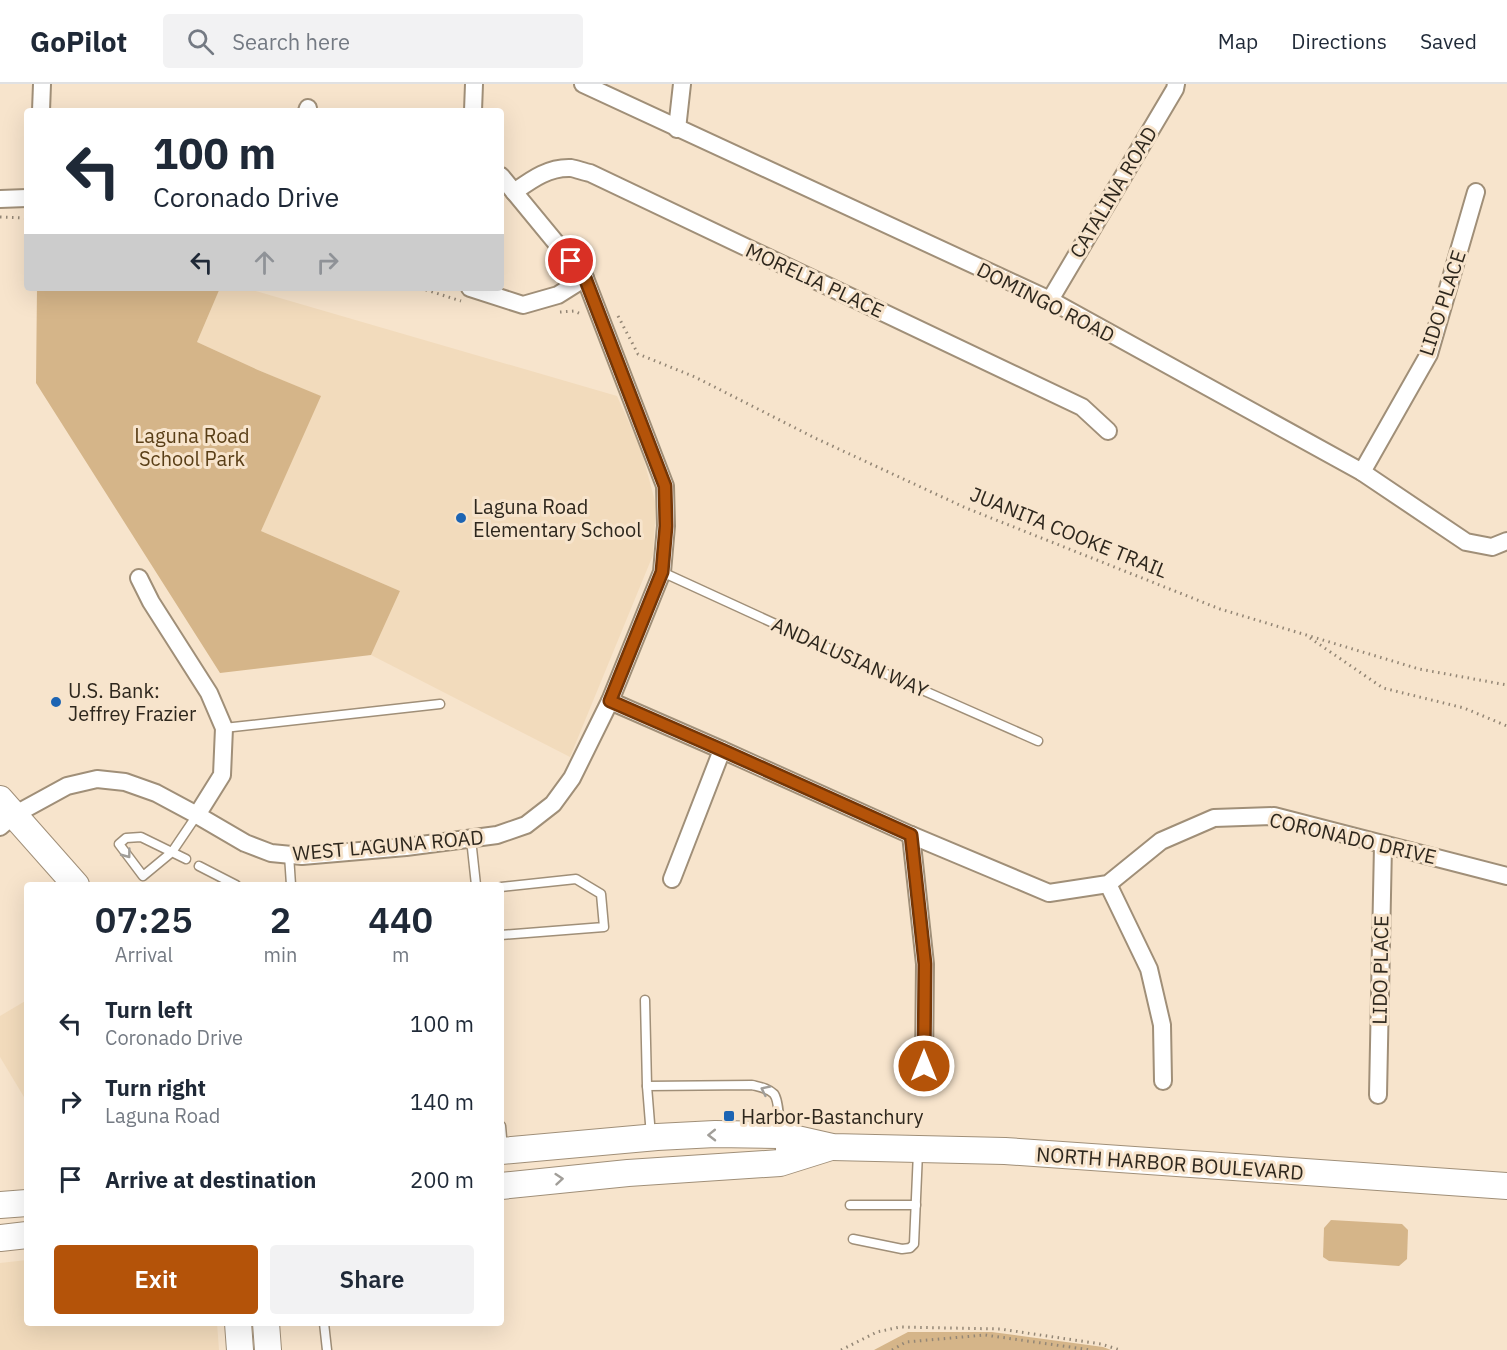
<!DOCTYPE html>
<html lang="en">
<head>
<meta charset="utf-8">
<style>
  :root { --surface:#fff; --page:#f2f2f3; --text:#1f2937; --muted:#747a83; --line:#e0e1e3; --accent:#b45309 }
  body { margin:0; font-family:"IBM Plex Sans",sans-serif; background:var(--page); color:var(--text); height:100vh; display:flex; flex-direction:column; font-size:22px; white-space:nowrap }
  * { box-sizing:border-box; margin:0 }
  p { font-size:20px; color:var(--muted) }
  .icon { flex:none; width:33px; height:33px; fill:none; stroke:currentColor; stroke-width:2; stroke-linecap:round; stroke-linejoin:round }
  .map { position:relative; flex:1; overflow:hidden }
  .details { position:absolute; left:24px; top:798px; width:480px; height:444px; display:flex; flex-direction:column; background:var(--surface); border-radius:6px; box-shadow:0 6px 24px #0002 }
  .details>* { flex:none }
  .hud { position:absolute; left:24px; top:24px; width:480px; height:183px; border-radius:6px; box-shadow:0 6px 24px #0002; background:#fff; color:var(--text); overflow:hidden }
  .pin { position:absolute; display:grid; place-items:center; width:51px; height:51px; color:#fff; margin:-26px; border:3px solid #fff; border-radius:50%; box-shadow:0 2px 6px #0007 }
  .me { position:absolute; width:66px; margin:-33px; rotate:0deg; stroke-linejoin:round; filter:drop-shadow(0 0 4px #0008) }
  .turn { display:flex; align-items:center; gap:21px; height:126px; padding:0 30px; font-size:27px }
  .turn .icon { width:78px; height:78px; stroke-width:2.5 }
  .turn b { display:block; font-size:42px; line-height:51px }
  .lanes { display:flex; align-items:center; height:57px; padding:0 30px; background:#0003; justify-content:center; gap:30px; direction:ltr }
  .lanes .off { opacity:.35 }
  .eta { display:flex; justify-content:space-evenly; align-items:center; height:102px; text-align:center }
  .eta b { font-size:36px; font-weight:600; line-height:42px }
  .primary-button { display:flex; gap:12px; margin-top:auto; padding:12px 30px }
  .primary-button a { flex:1; height:69px; border-radius:6px; background:var(--accent); color:#fff; font-size:24px; font-weight:600; line-height:69px; text-align:center }
  .primary-button a+a { background:var(--page); color:var(--text) }
  ul { padding:0; list-style:none }
  li { display:flex; align-items:center; gap:18px; height:78px; padding:0 30px }
  li div { flex:1 }
  li b { display:block; font-size:22px }
  li em { font-style:normal }
  header { display:flex; align-items:center; gap:36px; box-sizing:border-box; height:84px; padding:0 30px; background:var(--surface); border-bottom:2px solid var(--line) }
  header strong { font-size:28px }
  nav { display:flex; gap:33px; margin-inline-start:auto; font-size:21px }
  .search { width:420px; height:54px; background:var(--page); display:flex; align-items:center; gap:15px; box-sizing:border-box; padding:0 21px; border-radius:6px; color:var(--muted); font-size:22px }
  .map>svg:first-child { display:block }
  .built { fill:#f2dbbc }
  .green { fill:#d5b589 }
  .lines { fill:none; stroke-linecap:round; stroke-linejoin:round }
  .lane-casing { stroke:#a08f78; stroke-width:11 }
  .street-casing { stroke:#a08f78; stroke-width:20 }
  .primary-casing { stroke:#a08f78; stroke-width:28 }
  .path { stroke:#938675; stroke-width:3; stroke-dasharray:1.5 4.5; stroke-linecap:butt }
  .lane { stroke:#fff; stroke-width:8 }
  .street { stroke:#fff; stroke-width:16 }
  .primary { stroke:#fff; stroke-width:26 }
  .oneway { stroke:#a19e99 }
  .route-casing { stroke:#753606; stroke-width:15 }
  .route { stroke:#b45309; stroke-width:10 }
  .poi-dot { fill:#1c64b3; stroke:#f7e4cc; stroke-width:2 }
  .labels { text-anchor:middle; dominant-baseline:central; stroke-width:6; stroke-linejoin:round; paint-order:stroke }
  .street-label { font-size:20px; fill:#2e271d; stroke:#f7e4cc }
  .park-label { font-size:20px; fill:#593e16; stroke:#f7e4cc }
  .poi-label { font-size:20px; fill:#2e271d; stroke:#f7e4cc; text-anchor:start }
</style>
</head>
<body>
<header>
<strong>GoPilot</strong>
<div class="search"><svg class="icon" aria-label="search" viewBox="0 0 24 24"><circle cx="10" cy="10" r="6"/><path d="M15 15l6 6"/></svg>Search here</div>
<nav><a>Map</a><a>Directions</a><a>Saved</a></nav>
</header>
<div class="map">
<svg width="1507" height="1266" viewBox="0 0 1507 1266">
  <rect width="100%" height="100%" fill="#f7e4cc"/>
  <g class="built">
    <polygon points="220,204 245,204 617,312 641,365 656,421 653,471 570,673 371,571 400,507 261,447 320,312 258,286 197,258"/>
    <polygon points="27,916 27,1018 0,973 0,932"/>
    <polygon points="27,1176 27,1239 217,1239 219,1266 0,1266 0,1179"/>
  </g>
  <g class="green">
    <polygon points="37,204 220,204 197,258 258,286 321,312 261,447 400,507 371,571 220,589 36,299"/>
    <polygon points="1331,1136 1402,1140 1408,1146 1407,1175 1399,1182 1329,1177 1323,1173 1324,1144"/>
    <polygon points="908,1248 992,1248 1103,1263 1111,1266 874,1266"/>
  </g>
  <g class="lines">
    <defs>
      <g id="lane">
        <polyline points="662,488 843,571 1038,657"/>
        <polyline points="224,644 440,620"/>
        <polyline points="471,755 476,801"/>
        <polyline points="289,771 291,801"/>
        <polyline points="186,775 141,753 126,754 119,760 143,792 172,768 197,731"/>
        <polyline points="199,782 236,801"/>
        <polyline points="501,803 576,795 601,810 604,843 501,851"/>
        <polyline points="645,916 647,1002"/>
        <polyline points="501,1042 503,1065"/>
        <path d="M651 1052 647 1002 752 1001C760 1003 768 1004 774 1010 781 1019 780 1063 780 1076"/>
        <polyline points="850,1121 916,1121"/>
        <polyline points="853,1155 902,1165 910,1164 914,1160 918,1068"/>
        <polyline points="324,1239 327,1266"/>
      </g>
      <g id="street">
        <polyline points="583,0 1050,216 1362,388 1466,458 1492,463 1507,457"/>
        <polyline points="41,27 42,0"/>
        <polyline points="307,27 308,24"/>
        <polyline points="473,27 474,0"/>
        <polyline points="677,45 682,0"/>
        <path d="M514 108C531 96 548 83 571 84 577 85 584 88 590 89L1082 323 1108 347"/>
        <polyline points="0,115 27,114"/>
        <polyline points="470,204 523,221 558,211 585,194"/>
        <polyline points="1050,216 1175,5 1176,0"/>
        <polyline points="1362,388 1429,270 1476,108"/>
        <polyline points="139,494 151,518 209,609 224,644 222,691 197,731"/>
        <polyline points="610,617 722,666 911,751 1049,809 1108,800 1161,757 1214,734 1274,732 1507,792"/>
        <polyline points="0,743 14,731 67,702 97,695 125,698 156,709 197,731 245,759 271,769 302,772 406,763 497,751 526,741 553,720 572,694 610,617 662,488 666,442 665,402 585,194 501,92"/>
        <polyline points="911,751 925,880 924,982"/>
        <polyline points="672,795 722,666"/>
        <polyline points="1108,800 1149,885 1162,941 1163,997"/>
        <polyline points="1378,1011 1383,761"/>
      </g>
      <g id="primary">
        <polyline points="0,715 76,801"/>
        <polyline points="501,1067 657,1053 715,1050 779,1051 832,1063 1005,1067 1507,1102"/>
        <polyline points="501,1102 628,1089 780,1079 831,1063"/>
        <polyline points="0,1121 27,1119"/>
        <polyline points="0,1154 27,1151"/>
        <polyline points="238,1239 240,1266"/>
        <polyline points="266,1239 268,1266"/>
      </g>
    </defs>
    <use href="#lane" class="lane-casing"/>
    <use href="#street" class="street-casing"/>
    <use href="#primary" class="primary-casing"/>
    <g class="path">
      <polyline points="0,133 27,134"/>
      <polyline points="420,204 461,217"/>
      <polyline points="560,228 574,227 583,231"/>
      <polyline points="618,232 638,270 695,293 815,354 966,424 1220,525 1419,585 1507,601"/>
      <polyline points="1310,554 1383,604 1464,624 1507,642"/>
      <polyline points="841,1266 877,1248 900,1243 1000,1245 1101,1260 1120,1266"/>
      <polyline points="892,1266 906,1258 985,1251 1091,1266"/>
    </g>
    <use href="#lane" class="lane"/>
    <use href="#street" class="street"/>
    <use href="#primary" class="primary"/>
  </g>
  <defs><path id="oneway-chevron" d="M-2-3.5L2.5 0L-2 3.5" fill="none" stroke-width="1.6" stroke-linecap="round" stroke-linejoin="round" transform="scale(1.5)"/></defs>
  <g class="oneway">
    <use href="#oneway-chevron" transform="translate(127 770) rotate(53)"/>
    <use href="#oneway-chevron" transform="translate(765 1006) rotate(-154)"/>
    <use href="#oneway-chevron" transform="translate(712 1051) rotate(179)"/>
    <use href="#oneway-chevron" transform="translate(559 1095) rotate(-5)"/>
  </g>
  <g class="lines">
    <defs>
      <polyline id="route" points="571,177 585,194 665,402 666,442 662,488 610,617 722,666 911,751 925,880 924,982"/>
    </defs>
    <use href="#route" class="route-casing"/>
    <use href="#route" class="route"/>
  </g>
  <g class="poi-dot">
    <circle cx="461" cy="434" r="6"/>
    <circle cx="56" cy="618" r="6"/>
    <rect x="723" y="1026" width="12" height="12" rx="3"/>
  </g>
  <g class="labels">
    <g class="street-label">
      <text transform="translate(1113 108) rotate(-59)">CATALINA ROAD</text>
      <text transform="translate(815 196) rotate(25)">MORELIA PLACE</text>
      <text transform="translate(1046 218) rotate(27)">DOMINGO ROAD</text>
      <text transform="translate(1442 219) rotate(-72)">LIDO PLACE</text>
      <text transform="translate(1069 448) rotate(22)">JUANITA COOKE TRAIL</text>
      <text transform="translate(850 573) rotate(24)">ANDALUSIAN WAY</text>
      <text transform="translate(1353 754) rotate(13)">CORONADO DRIVE</text>
      <text transform="translate(388 761) rotate(-5)">WEST LAGUNA ROAD</text>
      <text transform="translate(1380 886) rotate(-89)">LIDO PLACE</text>
      <text transform="translate(1170 1079) rotate(4)">NORTH HARBOR BOULEVARD</text>
    </g>
    <g class="park-label">
      <text x="192" y="351">Laguna Road<tspan x="192" dy="23">School Park</tspan></text>
    </g>
    <g class="poi-label">
      <text x="473" y="422">Laguna Road<tspan x="473" dy="23">Elementary School</tspan></text>
      <text x="68" y="606">U.S. Bank:<tspan x="68" dy="23">Jeffrey Frazier</tspan></text>
      <text x="741" y="1032">Harbor-Bastanchury</text>
    </g>
  </g>
</svg>
<div class="pin" style="left:571px;top:177px;background:#d93025"><svg class="icon" aria-label="arrive" viewBox="0 0 24 24"><path d="M6 21V4h12l-3 4 3 4H6"/></svg></div>
<svg class="me" style="left:924px;top:982px" viewBox="-20 -20 40 40"><circle r="17" fill="#b45309" stroke="#fff" stroke-width="3"/><path d="M0-11L8 9 0 5-8 9z" fill="#fff"/></svg>
<div class="hud">
<div class="turn"><svg class="icon" aria-label="left" viewBox="0 0 24 24"><path d="M17 20v-9H6M10 6l-5 5 5 5"/></svg><div><b>100 m</b>Coronado Drive</div></div>
<div class="lanes"><svg class="icon" aria-label="left" viewBox="0 0 24 24"><path d="M17 20v-9H6M10 6l-5 5 5 5"/></svg><svg class="icon off" aria-label="ahead" viewBox="0 0 24 24"><path d="M12 20V5M6 11l6-6 6 6"/></svg><svg class="icon off" aria-label="right" viewBox="0 0 24 24"><path d="M7 20v-9h11M14 6l5 5-5 5"/></svg></div>
</div>
<section class="details">
<div class="eta">
<div><b>07:25</b><p>Arrival</p></div>
<div><b>2</b><p>min</p></div>
<div><b>440</b><p>m</p></div>
</div>
<ul>
<li><svg class="icon" aria-label="left" viewBox="0 0 24 24"><path d="M17 20v-9H6M10 6l-5 5 5 5"/></svg><div><b>Turn left</b><p>Coronado Drive</p></div><em>100 m</em></li>
<li><svg class="icon" aria-label="right" viewBox="0 0 24 24"><path d="M7 20v-9h11M14 6l5 5-5 5"/></svg><div><b>Turn right</b><p>Laguna Road</p></div><em>140 m</em></li>
<li><svg class="icon" aria-label="arrive" viewBox="0 0 24 24"><path d="M6 21V4h12l-3 4 3 4H6"/></svg><div><b>Arrive at destination</b></div><em>200 m</em></li>
</ul>
<div class="primary-button"><a>Exit</a><a>Share</a></div>
</section>
</div>
</body>
</html>
